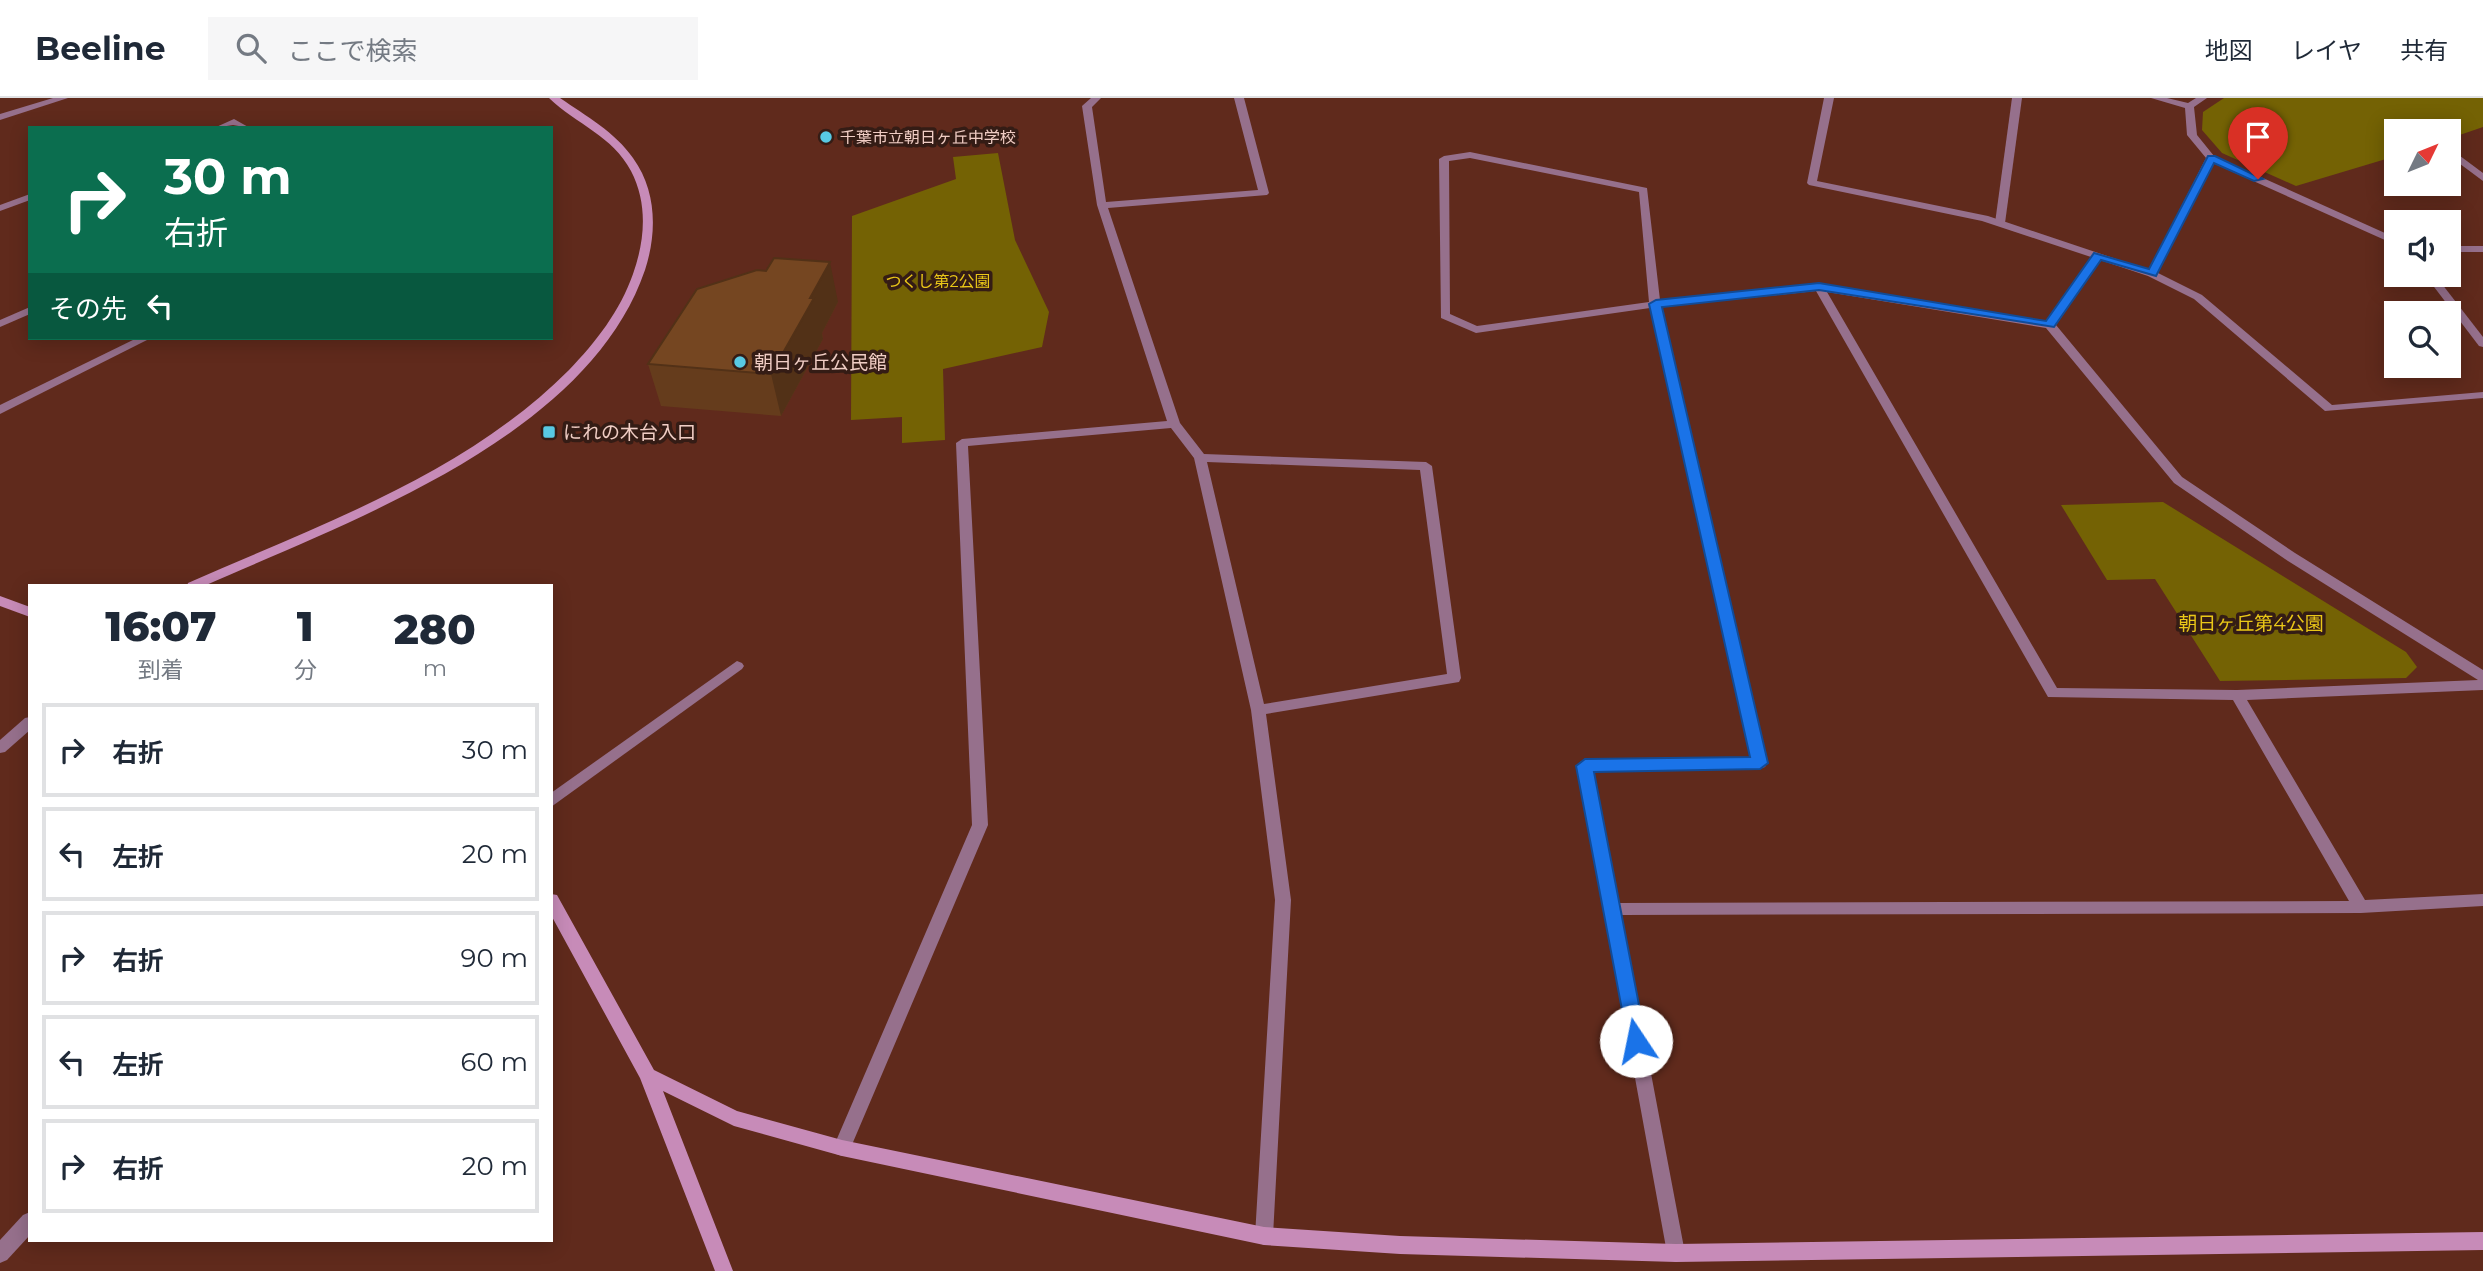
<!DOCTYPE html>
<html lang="ja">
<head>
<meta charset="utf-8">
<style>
  :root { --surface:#fff; --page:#f6f6f7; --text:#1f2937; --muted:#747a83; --line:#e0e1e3 }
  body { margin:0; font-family:Montserrat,"Noto Sans JP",sans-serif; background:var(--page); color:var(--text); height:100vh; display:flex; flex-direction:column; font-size:26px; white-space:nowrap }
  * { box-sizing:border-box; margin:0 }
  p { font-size:23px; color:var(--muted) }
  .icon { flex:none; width:38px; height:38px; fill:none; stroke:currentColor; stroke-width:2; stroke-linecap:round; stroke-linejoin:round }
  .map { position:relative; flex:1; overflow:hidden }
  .sheet { position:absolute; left:28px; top:486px; width:525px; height:658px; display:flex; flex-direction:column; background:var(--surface); border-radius:0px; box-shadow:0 4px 18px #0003 }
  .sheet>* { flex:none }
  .guide { position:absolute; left:28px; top:28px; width:525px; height:214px; border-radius:0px; box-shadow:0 4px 18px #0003; background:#0b6e4f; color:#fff; overflow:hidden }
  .needle { width:46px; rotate:47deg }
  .buttons { position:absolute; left:2384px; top:21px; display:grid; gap:14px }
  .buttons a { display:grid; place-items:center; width:77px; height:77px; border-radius:0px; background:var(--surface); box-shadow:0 4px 18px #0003; font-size:35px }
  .pin { position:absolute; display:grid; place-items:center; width:60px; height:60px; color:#fff; margin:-72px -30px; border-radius:50% 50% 50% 0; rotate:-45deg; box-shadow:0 0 7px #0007 }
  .pin .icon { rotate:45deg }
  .me { position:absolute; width:77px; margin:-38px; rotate:349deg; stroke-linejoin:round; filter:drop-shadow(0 0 5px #0008) }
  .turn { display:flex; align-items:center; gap:24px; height:147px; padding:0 21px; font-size:32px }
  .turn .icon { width:91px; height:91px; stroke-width:2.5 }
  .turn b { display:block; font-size:49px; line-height:60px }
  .then { display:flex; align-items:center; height:66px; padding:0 21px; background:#0003; gap:14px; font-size:26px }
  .eta { display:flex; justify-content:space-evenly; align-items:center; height:119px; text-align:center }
  .eta b { font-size:42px; font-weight:800; line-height:49px }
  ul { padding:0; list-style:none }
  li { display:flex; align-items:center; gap:21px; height:94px; margin:0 14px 10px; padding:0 7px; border:4px solid var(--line); border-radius:0px }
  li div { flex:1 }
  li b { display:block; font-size:26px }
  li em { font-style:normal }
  header { display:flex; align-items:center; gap:42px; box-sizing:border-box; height:98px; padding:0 35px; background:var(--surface); border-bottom:2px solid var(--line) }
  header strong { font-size:33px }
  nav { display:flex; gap:38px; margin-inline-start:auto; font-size:24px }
  .search { width:490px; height:63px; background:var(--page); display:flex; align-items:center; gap:18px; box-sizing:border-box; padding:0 24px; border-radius:0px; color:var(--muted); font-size:26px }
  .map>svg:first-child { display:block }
  .green { fill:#746204 }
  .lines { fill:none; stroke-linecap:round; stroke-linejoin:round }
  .lane { fill:#96708c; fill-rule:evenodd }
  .street { fill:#96708c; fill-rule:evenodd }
  .secondary { fill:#c78bb8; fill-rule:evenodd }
  .wall { fill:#653c1c }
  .shaded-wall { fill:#523117 }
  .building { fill:#754621; stroke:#523117; stroke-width:2 }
  .route { fill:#1a73e8; stroke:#114b97; stroke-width:2 }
  .poi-dot { fill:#58c9e3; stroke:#341c15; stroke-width:2.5 }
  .labels { text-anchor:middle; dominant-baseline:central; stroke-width:7; stroke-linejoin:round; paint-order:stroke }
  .far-poi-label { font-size:16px; fill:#f0cdc4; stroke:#341c15; text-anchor:start }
  .far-park-label { font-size:16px; fill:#eac718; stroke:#341c15 }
  .poi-label { font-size:19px; fill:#f0cdc4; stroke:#341c15; text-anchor:start }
  .park-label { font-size:19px; fill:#eac718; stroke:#341c15 }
</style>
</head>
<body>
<header>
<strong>Beeline</strong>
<div class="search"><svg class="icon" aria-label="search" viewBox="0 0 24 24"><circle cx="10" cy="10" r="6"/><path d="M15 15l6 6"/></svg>ここで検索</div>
<nav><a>地図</a><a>レイヤ</a><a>共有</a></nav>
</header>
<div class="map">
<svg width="2483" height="1173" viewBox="0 0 2483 1173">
  <rect width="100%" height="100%" fill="#602a1c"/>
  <g class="green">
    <polygon points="2224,0 2483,0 2483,29 2448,41 2448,33 2396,33 2396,58 2296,88 2222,55 2202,32 2203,14"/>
    <polygon points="998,55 1015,142 1049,214 1042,249 943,271 945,342 902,345 902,319 851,322 852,118 956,81 953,59"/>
    <polygon points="2163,404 2406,554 2417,569 2406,580 2220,583 2155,481 2107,482 2061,407"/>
  </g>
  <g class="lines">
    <g class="lane">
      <polygon points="2012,0 2022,0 2005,125 2000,128 1995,125"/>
      <polygon points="2448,49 2483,75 2483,83 2448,57"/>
    </g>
    <g class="street">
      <polygon points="53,0 68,0 0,22 0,16"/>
      <path d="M1091 0H1101L1092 9 1106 104 1258 92 1234 0H1244L1269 95 1267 97 1108 110 1180 325 1204 356 1426 364 1432 368 1461 580 1459 584 1266 616 1291 802 1273 1138 1271 1144 1264 1147 1257 1144 1255 1138 1275 802 1251 612 1194 360 1171 330 968 348 988 727 848 1056 842 1058 836 1056 833 1050 972 727 956 345 962 341 1167 323 1097 107 1082 8ZM1207 364 1420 372 1447 576 1264 606Z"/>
      <path d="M1824 0H1834L1817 83 1988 118 2149 172 2206 60 2187 37 2185 10 2151 0H2167L2188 5 2196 0H2207L2194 9 2197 37 2214 58 2396 140V147L2213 65 2158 175 2202 197 2332 307 2483 294V300L2325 313 2194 201 2148 178 2100 162 2056 227 2182 379 2295 455 2483 572V592L2247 602 2365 802 2483 796V808L2361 815 1621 817 1685 1155 1683 1161 1676 1164 1669 1161 1667 1155 1578 668 1580 664 1585 662 1751 660 1650 210 1476 235 1441 220 1439 61 1444 58 1470 54 1647 90 1660 202 1819 186 2047 223 2091 159 1982 123 1809 87 1807 85ZM1470 60 1639 94 1649 204 1477 228 1450 216 1449 63ZM1816 193 2048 599 2233 602 2349 803 1618 805 1593 673 1760 671 1765 669 1767 665 1661 209ZM1827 194 2046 230 2174 385 2285 461 2478 582 2237 592 2057 590Z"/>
      <polygon points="234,21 250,30 233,27 214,30"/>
      <polygon points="30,96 30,102 0,113 0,107"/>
      <rect x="2448" y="148" width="35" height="6"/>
      <polygon points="2425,177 2435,177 2483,239 2483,249 2479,248"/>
      <polygon points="30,209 30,216 0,229 0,222"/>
      <polygon points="137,240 151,240 0,316 0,307"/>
      <polygon points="737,563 742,565 744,568 742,571 551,709 551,695"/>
      <polygon points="30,619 30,632 5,654 0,655 0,642 25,620"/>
      <polygon points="30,1114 30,1137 7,1162 0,1165 0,1142 23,1117"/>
    </g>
    <g class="secondary">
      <path d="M549 0H560C586 18 615 34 633 60 657 93 657 135 645 172 588 339 352 422 204 488H187L188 485C321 426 464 377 569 272 596 244 620 213 633 176 645 142 648 106 631 73 613 38 576 26 549 0Z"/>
      <polygon points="0,498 30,509 30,519 0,508"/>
      <polygon points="551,796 557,797 654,972 737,1013 842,1042 1264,1129 1400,1138 1676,1146 2483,1134 2483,1152 1676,1164 1400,1156 1264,1147 842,1058 734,1028 663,993 733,1173 715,1173 640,980 551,817"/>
    </g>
  </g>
  <polygon class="wall" points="766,173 838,204 822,235 823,241 781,318 661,308 648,266"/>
  <polygon class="shaded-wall" points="830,164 838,204 822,235 823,241 781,318 771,276 810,200"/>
  <polygon class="building" points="774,160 830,164 810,200 814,200 771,276 648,266 697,191 757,172 766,173"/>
  <polygon class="route" points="2208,58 2215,58 2263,81 2254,83 2214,65 2156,178 2101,162 2054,229 1819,192 1662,209 1768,665 1760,671 1594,674 1646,943 1643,949 1636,952 1629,949 1576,668 1585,661 1750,659 1649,206 1656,202 1819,185 2046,223 2094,155 2149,171"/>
  <g class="poi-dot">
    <circle cx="826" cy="39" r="7"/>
    <circle cx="740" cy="264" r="7"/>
    <rect x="542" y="327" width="14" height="14" rx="3.5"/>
  </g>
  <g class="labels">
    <g class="far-poi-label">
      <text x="840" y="39">千葉市立朝日ヶ丘中学校</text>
    </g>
    <g class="far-park-label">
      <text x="938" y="183">つくし第2公園</text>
    </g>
    <g class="poi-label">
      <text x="754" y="264">朝日ヶ丘公民館</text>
      <text x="563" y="334">にれの木台入口</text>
    </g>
    <g class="park-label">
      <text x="2251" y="525">朝日ヶ丘第4公園</text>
    </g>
  </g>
</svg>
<div class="buttons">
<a><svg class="needle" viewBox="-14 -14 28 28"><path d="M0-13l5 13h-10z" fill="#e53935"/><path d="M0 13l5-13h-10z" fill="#747a83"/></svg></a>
<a><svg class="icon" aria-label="sound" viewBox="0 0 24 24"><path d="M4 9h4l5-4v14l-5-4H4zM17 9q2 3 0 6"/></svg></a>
<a><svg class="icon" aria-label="search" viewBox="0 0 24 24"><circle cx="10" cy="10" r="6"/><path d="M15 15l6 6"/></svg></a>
</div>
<div class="pin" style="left:2258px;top:81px;background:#d93025"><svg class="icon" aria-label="arrive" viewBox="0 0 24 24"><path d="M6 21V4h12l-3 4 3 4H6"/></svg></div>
<svg class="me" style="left:1636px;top:943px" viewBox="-20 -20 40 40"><circle r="19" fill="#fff"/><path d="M0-13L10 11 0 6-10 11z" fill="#1a73e8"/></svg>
<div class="guide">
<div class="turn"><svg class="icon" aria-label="right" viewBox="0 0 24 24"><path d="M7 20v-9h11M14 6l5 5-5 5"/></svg><div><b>30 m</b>右折</div></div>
<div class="then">その先<svg class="icon" aria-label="left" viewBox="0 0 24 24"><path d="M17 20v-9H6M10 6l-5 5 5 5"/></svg></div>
</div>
<section class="sheet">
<div class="eta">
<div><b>16:07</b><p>到着</p></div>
<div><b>1</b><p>分</p></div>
<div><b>280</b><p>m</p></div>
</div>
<ul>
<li><svg class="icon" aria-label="right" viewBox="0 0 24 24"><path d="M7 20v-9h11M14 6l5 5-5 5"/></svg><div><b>右折</b></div><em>30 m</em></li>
<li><svg class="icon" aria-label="left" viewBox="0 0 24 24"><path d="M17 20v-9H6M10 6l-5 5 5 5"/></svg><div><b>左折</b></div><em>20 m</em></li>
<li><svg class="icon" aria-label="right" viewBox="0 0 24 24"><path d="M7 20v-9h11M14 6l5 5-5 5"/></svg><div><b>右折</b></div><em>90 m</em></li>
<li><svg class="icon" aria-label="left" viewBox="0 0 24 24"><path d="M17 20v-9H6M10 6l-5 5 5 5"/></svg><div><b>左折</b></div><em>60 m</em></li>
<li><svg class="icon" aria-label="right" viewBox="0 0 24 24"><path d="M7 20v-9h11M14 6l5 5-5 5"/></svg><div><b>右折</b></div><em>20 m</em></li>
</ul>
</section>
</div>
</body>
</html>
